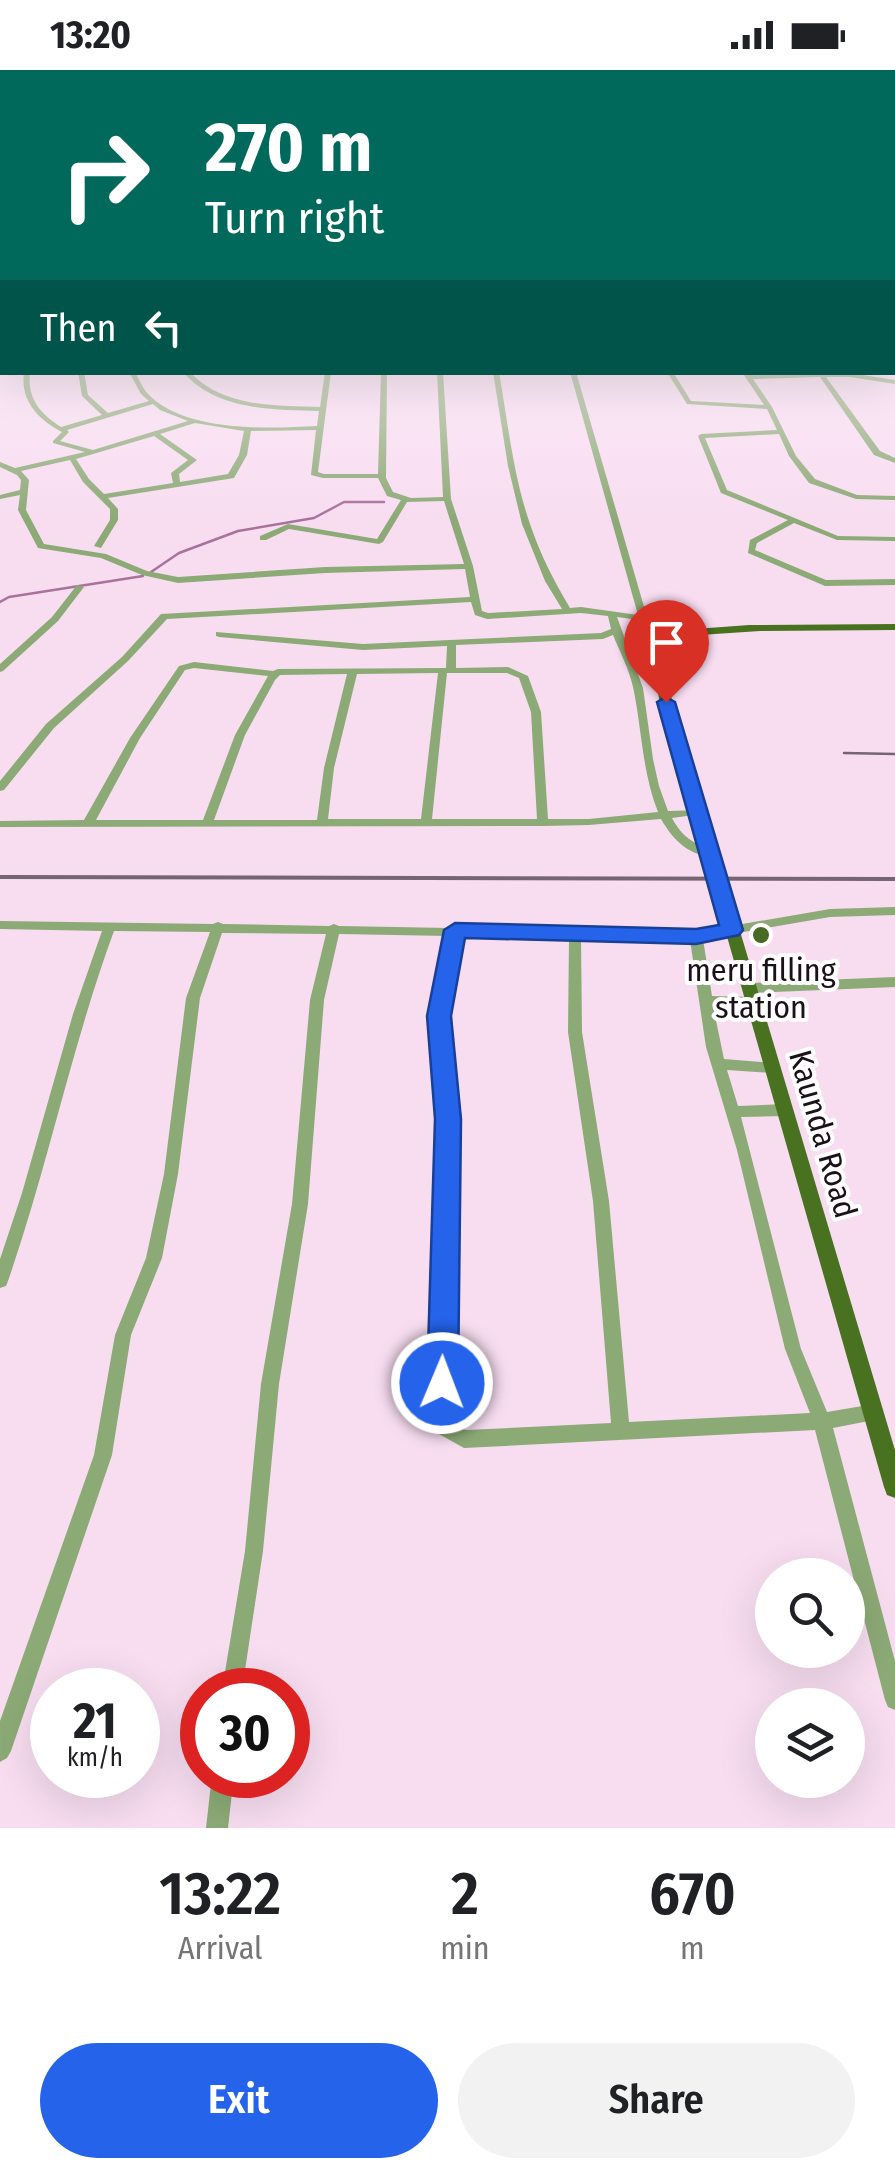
<!DOCTYPE html>
<html lang="en">
<head>
<meta charset="utf-8">
<style>
  :root { --surface:#fff; --page:#f2f2f2; --text:#202124; --muted:#757577; --accent:#2563eb }
  body { margin:0; font-family:"Fira Sans Condensed",sans-serif; background:var(--page); color:var(--text); height:100vh; display:flex; flex-direction:column; font-size:38px; white-space:nowrap }
  * { box-sizing:border-box; margin:0 }
  p { font-size:32px; color:var(--muted) }
  .icon { flex:none; width:55px; height:55px; fill:none; stroke:currentColor; stroke-width:2; stroke-linecap:round; stroke-linejoin:round }
  .map { position:relative; height:1758px; overflow:hidden }
  .side { display:flex; flex-direction:column; background:var(--surface); flex:1 }
  .side>* { flex:none }
  .guide { position:absolute; left:0px; top:0px; width:895px; height:305px; box-shadow:0 10px 40px #0002; background:#00695c; color:#fff; overflow:hidden }
  .buttons { position:absolute; left:755px; top:1488px; display:grid; gap:20px }
  .buttons a { display:grid; place-items:center; width:110px; height:110px; border-radius:50%; background:var(--surface); box-shadow:0 10px 40px #0002; font-size:50px }
  .speed { position:absolute; left:30px; top:1598px; display:flex; gap:20px; font-size:50px; font-weight:700; text-align:center }
  .speed>* { display:grid; place-content:center; width:130px; height:130px; border-radius:50%; background:var(--surface); box-shadow:0 10px 40px #0002; line-height:1 }
  .speed small { font-size:25px; font-weight:400 }
  .speed .limit { border:15px solid #d22; background:#fff; color:#111 }
  .pin { position:absolute; display:grid; place-items:center; width:85px; height:85px; color:#fff; margin:-102px -42px; border-radius:50% 50% 50% 0; rotate:-45deg; box-shadow:0 0 10px #0007 }
  .pin .icon { rotate:45deg }
  .me { position:absolute; width:110px; margin:-55px; rotate:1deg; stroke-linejoin:round; filter:drop-shadow(0 0 8px #0008) }
  .turn { display:flex; align-items:center; gap:35px; height:210px; padding:0 40px; font-size:45px }
  .turn .icon { width:130px; height:130px; stroke-width:2.5 }
  .turn b { display:block; font-size:70px; line-height:85px }
  .then { display:flex; align-items:center; height:95px; padding:0 40px; background:#0003; gap:20px; font-size:38px }
  .eta { display:flex; justify-content:space-evenly; align-items:center; height:170px; text-align:center }
  .eta b { font-size:60px; font-weight:600; line-height:70px }
  .primary-button { display:flex; gap:20px; margin-top:auto; padding:20px 40px }
  .primary-button a { flex:1; height:115px; border-radius:60px; background:var(--accent); color:#fff; font-size:40px; font-weight:600; line-height:115px; text-align:center }
  .primary-button a+a { background:var(--page); color:var(--text) }
  .status { display:flex; justify-content:space-between; align-items:center; height:70px; padding:0 50px; background:var(--surface); direction:ltr }
  .status svg { height:28px; fill:currentColor }
  .map>svg:first-child { display:block }
  .lines { fill:none; stroke-linecap:round; stroke-linejoin:round }
  .stream { stroke:#a9729d; stroke-width:2.5 }
  .minor { fill:#8caa76; fill-rule:evenodd }
  .major { fill:#497220; fill-rule:evenodd }
  .rail-far1 { stroke:#756471; stroke-width:2.5 }
  .rail { stroke:#756471; stroke-width:4 }
  .major-bridge { stroke:#497220; stroke-width:15 }
  .route { fill:#2563eb; stroke:#184099; stroke-width:2.5 }
  .poi-dot { fill:#476b24; stroke:#fff; stroke-width:4 }
  .labels { text-anchor:middle; dominant-baseline:central; stroke-width:8; stroke-linejoin:round; paint-order:stroke }
  .poi-label { font-size:32px; fill:#1b1219; stroke:#fff }
  .street-label { font-size:32px; fill:#1b1219; stroke:#fff }
</style>
</head>
<body>
<div class="status"><b>13:20</b><svg viewBox="0 0 49 12"><path d="M0 12V9h3v3zM5 12V6h3v6zM10 12V3h3v9zM15 12V0h3v12zM26 1h20v11H26zM47 4h2v5h-2z"/></svg></div>
<div class="map">
<svg width="895" height="1758" viewBox="0 0 895 1758">
  <rect width="100%" height="100%" fill="#f8ddf1"/>
  <g class="lines">
    <g class="stream">
      <polyline points="151,502 179,483 238,461 314,448 344,432 384,432"/>
      <polyline points="0,532 9,527 143,506"/>
    </g>
    <g class="minor">
      <polygon points="892,222 895,223 895,227 892,226"/>
      <polygon points="2,253 2,259 0,260 0,254"/>
      <polygon points="892,257 895,258 895,263 892,262"/>
      <polygon points="895,273 895,277 892,278 892,274"/>
      <rect x="0" y="293" width="2" height="4"/>
      <path d="M24 302H30C27 329 40 343 61 357L102 345 82 326 78 302H84L88 325 108 343 149 331 141 324 129 302H135C139 309 142 317 147 323 183 362 266 359 317 356L319 341C272 340 216 340 183 302H190C222 337 276 336 320 337L325 302H331L318 402 324 404H378L381 302H387L386 408 393 422 411 428 443 427 437 302H443L451 429 473 496 482 541 488 543 562 539 545 511 522 454 508 396 493 302H499C508 353 513 405 530 454 540 484 554 511 570 538L581 537 638 545 570 302H576L647 547 669 565 661 567 640 550 617 547 643 618 653 689 659 716 668 741 702 740 704 742 702 744 672 748C682 767 694 774 714 781L716 784 714 787C689 786 673 770 661 749L589 755 543 756 0 757V751L84 750 130 668 179 596 194 592 273 601 278 599 446 598 447 576 363 580 219 567 216 566V562L363 574 601 563 611 559 608 546 581 543 487 549 475 545 471 532 167 549 128 591 54 658 4 720 0 721V711L46 654 122 587 161 544 470 527 465 499 325 503 178 513 142 505 101 488 38 478 18 440 20 425 0 429V425L20 420 21 410 17 405 0 397V392L15 398 85 382 53 373V371L62 362C38 349 20 331 24 302ZM153 334 160 340 188 351 93 380 60 371 69 362 67 360ZM195 353 244 361 239 385 228 404 180 412 179 404 197 390 160 364ZM316 360 311 405 323 408H378L387 426 401 430 377 469 288 454 260 466V470H266L289 459 379 474 383 472 407 432 444 431 464 494 325 497 178 507 147 501 106 484 44 474 26 440 29 410 21 401 70 390 83 412 110 439V450L94 476 101 478 118 450V439L108 428 234 408 247 385 251 361ZM154 366 188 390 171 403 173 413 104 424 89 409 76 389ZM613 565C620 582 629 599 633 617 642 659 642 702 658 742L589 749H548L541 642 528 606 508 597 456 598V575L603 569ZM194 598 268 606 235 665 203 750H96L140 668 185 600ZM438 603 421 749H328L334 698 357 604ZM447 603H507L519 608 531 642 537 749H432ZM347 604 324 698 317 750H214L245 665 275 610 280 605Z"/>
      <polygon points="667,302 673,302 691,331 764,335 742,302 748,302 750,305 850,303 895,310 895,314 850,307 826,307 880,381 895,388 895,393 874,385 820,307 753,309 772,337 796,386 815,409 857,425 895,426 895,430 856,429 809,413 789,386 779,364 705,368 727,420 838,466 895,467 895,471 837,470 794,453 757,473 755,480 826,510 895,509 895,515 825,516 748,483 750,470 788,450 721,423 698,366 701,364 777,360 767,339 687,334"/>
      <polygon points="77,515 84,517 58,551 3,601 0,602 0,594 52,547"/>
      <path d="M895 837V845L830 847 703 869 712 926 753 927 758 929 760 932 758 935 753 937 713 936 724 989 773 993 778 994 780 998 778 1002 773 1003 727 1000 738 1036 785 1034 790 1036 792 1040 790 1044 785 1046 741 1047 801 1279 827 1342 874 1334 880 1336 883 1342 880 1348 874 1350 833 1358 895 1591V1640L888 1637 885 1630 815 1360 464 1378 439 1364 433 1346 441 1049 432 946 448 866 339 864 324 930 308 1134 279 1314 263 1481 242 1620H222L245 1481 261 1314 292 1134 310 930 326 864 222 863 200 928 178 1104 162 1188 131 1265 112 1385 11 1681 7 1688 0 1692V1651L94 1385 115 1265 146 1188 164 1104 186 928 210 862 114 861C72 975 48 1096 8 1211L6 1216 0 1218V1189L22 1123 73 944 102 861 0 859V851L213 854 218 852 223 854 329 856 334 854 339 856 450 858 455 856 460 858 570 860 575 858 580 860 696 862 830 839ZM460 866 569 868 568 962 593 1131 611 1353 466 1360 452 1353 451 1346 455 1049 446 946ZM581 868 690 870 706 977 737 1080 785 1279 810 1343 629 1352 609 1131 582 962Z"/>
      <polygon points="895,907 895,917 749,923 743,918 749,913"/>
      <polygon points="212,1705 234,1705 228,1758 206,1758"/>
    </g>
    <g class="major">
      <path d="M895 554V560L760 561 670 567 663 570V584L674 641 719 792 712 796 707 795C690 758 645 601 654 566L668 561 749 555Z"/>
      <polygon points="721,816 728,821 895,1380 895,1428 887,1425 884,1417 714,821"/>
    </g>
    <polyline class="rail-far1" points="844,683 895,684"/>
    <polyline class="rail" points="0,807 895,809"/>
    <polyline class="major-bridge" points="712,792 721,821"/>
  </g>
  <linearGradient id="sky" x2="0" y2="1"><stop stop-color="#a7aae0"/><stop offset="0.45" stop-color="#fcf0f9"/><stop offset="1" stop-color="#fcf0f9" stop-opacity="0"/></linearGradient>
  <rect width="895" height="448" fill="url(#sky)"/>
  <polygon class="route" points="666,627 675,632 743,860 739,865 696,874 465,868 451,946 461,1049 458,1313 453,1323 442,1327 431,1323 427,1313 435,1049 427,946 444,860 455,853 696,859 719,855 657,632"/>
  <circle class="poi-dot" cx="761" cy="865" r="10"/>
  <g class="labels">
    <g class="poi-label">
      <text x="761" y="900">meru filling<tspan x="761" dy="37">station</tspan></text>
    </g>
    <g class="street-label">
      <text transform="translate(823 1064) rotate(74)">Kaunda Road</text>
    </g>
  </g>
</svg>
<div class="buttons">
<a><svg class="icon" aria-label="search" viewBox="0 0 24 24"><circle cx="10" cy="10" r="6"/><path d="M15 15l6 6"/></svg></a>
<a><svg class="icon" aria-label="layers" viewBox="0 0 24 24"><path d="M12 4l9 5-9 5-9-5zM3 14l9 5 9-5"/></svg></a>
</div>
<div class="speed"><div>21<small>km/h</small></div><div class="limit">30</div></div>
<div class="pin" style="left:666px;top:632px;background:#d93025"><svg class="icon" aria-label="arrive" viewBox="0 0 24 24"><path d="M6 21V4h12l-3 4 3 4H6"/></svg></div>
<svg class="me" style="left:442px;top:1313px" viewBox="-20 -20 40 40"><circle r="17" fill="#2563eb" stroke="#fff" stroke-width="3"/><path d="M0-11L8 9 0 5-8 9z" fill="#fff"/></svg>
<div class="guide">
<div class="turn"><svg class="icon" aria-label="right" viewBox="0 0 24 24"><path d="M7 20v-9h11M14 6l5 5-5 5"/></svg><div><b>270 m</b>Turn right</div></div>
<div class="then">Then<svg class="icon" aria-label="left" viewBox="0 0 24 24"><path d="M17 20v-9H6M10 6l-5 5 5 5"/></svg></div>
</div>
</div>
<section class="side">
<div class="eta">
<div><b>13:22</b><p>Arrival</p></div>
<div><b>2</b><p>min</p></div>
<div><b>670</b><p>m</p></div>
</div>
<div class="primary-button"><a>Exit</a><a>Share</a></div>
</section>
</body>
</html>
